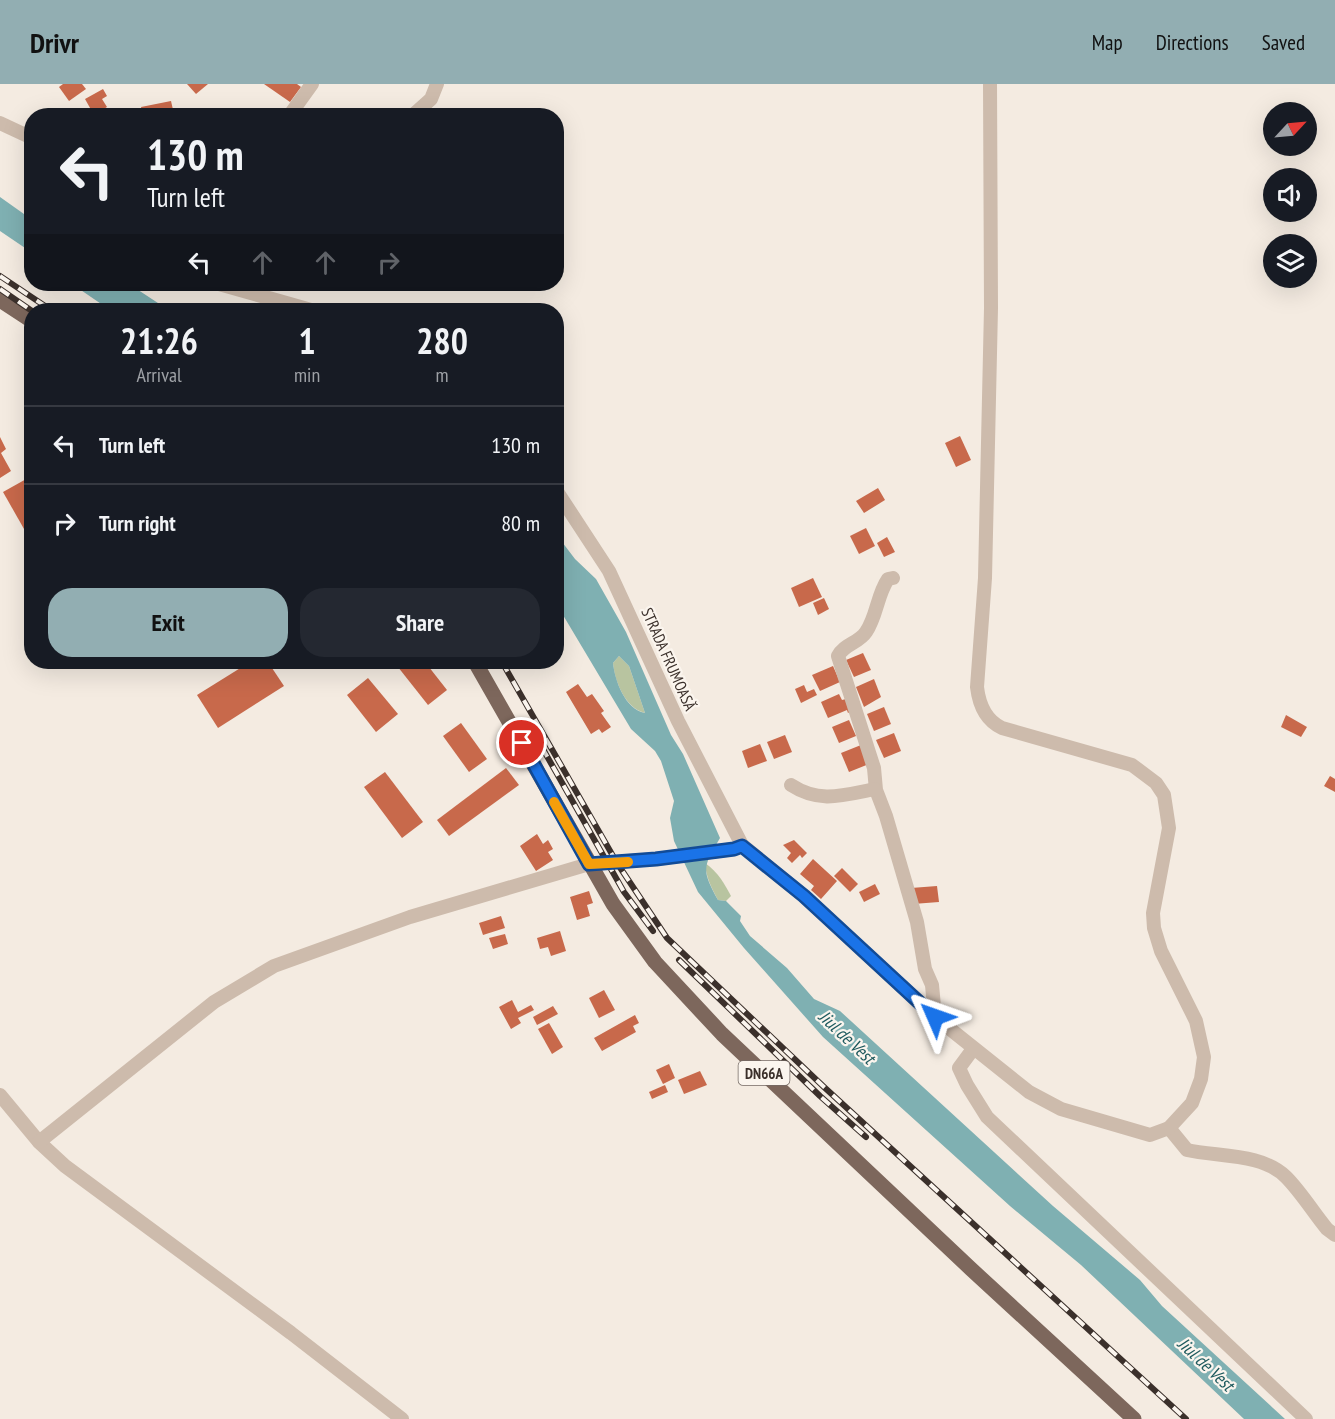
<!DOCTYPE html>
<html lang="en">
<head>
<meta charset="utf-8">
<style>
  :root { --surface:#171b24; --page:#242831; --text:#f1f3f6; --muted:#9ea1a6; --line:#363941; --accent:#92aeb2 }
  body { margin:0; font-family:"PT Sans Narrow",sans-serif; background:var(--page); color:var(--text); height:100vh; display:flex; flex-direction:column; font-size:22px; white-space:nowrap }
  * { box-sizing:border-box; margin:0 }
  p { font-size:20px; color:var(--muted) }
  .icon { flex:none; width:33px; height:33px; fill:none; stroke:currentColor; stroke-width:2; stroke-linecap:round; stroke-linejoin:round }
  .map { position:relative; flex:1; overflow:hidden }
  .drawer { position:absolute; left:24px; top:219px; width:540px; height:366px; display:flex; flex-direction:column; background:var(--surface); border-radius:24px; box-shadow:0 6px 24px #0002 }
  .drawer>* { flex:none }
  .top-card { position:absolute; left:24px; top:24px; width:540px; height:183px; border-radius:24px; box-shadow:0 6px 24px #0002; background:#171b24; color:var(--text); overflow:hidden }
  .needle { width:39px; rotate:64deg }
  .fabs { position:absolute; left:1263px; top:18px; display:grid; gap:12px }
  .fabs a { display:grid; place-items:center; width:54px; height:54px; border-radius:50%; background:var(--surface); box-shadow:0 6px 24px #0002; font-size:30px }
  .pin { position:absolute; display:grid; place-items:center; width:51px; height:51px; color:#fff; margin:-26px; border:3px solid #fff; border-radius:50%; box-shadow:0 2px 6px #0007 }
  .me { position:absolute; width:66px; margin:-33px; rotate:313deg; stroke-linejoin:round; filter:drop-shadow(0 0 4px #0008) }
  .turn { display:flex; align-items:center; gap:21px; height:126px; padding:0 24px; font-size:27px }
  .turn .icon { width:78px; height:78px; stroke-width:2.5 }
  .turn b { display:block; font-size:42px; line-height:51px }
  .lanes { display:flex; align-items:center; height:57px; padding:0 24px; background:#0003; justify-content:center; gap:30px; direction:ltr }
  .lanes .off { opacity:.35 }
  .eta { display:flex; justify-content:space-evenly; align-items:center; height:102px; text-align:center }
  .eta b { font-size:36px; font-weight:800; line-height:42px }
  .button { display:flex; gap:12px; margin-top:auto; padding:12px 24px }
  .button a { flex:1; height:69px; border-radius:24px; background:var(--accent); color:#111; font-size:24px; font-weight:800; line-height:69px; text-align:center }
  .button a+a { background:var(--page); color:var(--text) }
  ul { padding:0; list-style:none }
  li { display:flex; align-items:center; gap:18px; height:78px; padding:0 24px; border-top:2px solid var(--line) }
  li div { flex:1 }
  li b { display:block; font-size:22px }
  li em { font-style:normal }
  header { display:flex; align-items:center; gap:36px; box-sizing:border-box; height:84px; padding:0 30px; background:var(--accent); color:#111 }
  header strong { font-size:28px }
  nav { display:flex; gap:33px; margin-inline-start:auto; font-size:21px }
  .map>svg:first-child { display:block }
  .green { fill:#b8c4a0 }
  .water { fill:#7fb0b2; fill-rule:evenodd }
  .building { fill:#c8694b }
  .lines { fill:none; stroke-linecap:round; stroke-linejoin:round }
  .minor { stroke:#cdbbac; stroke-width:14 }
  .major { stroke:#7d675c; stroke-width:15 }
  .rail-casing { stroke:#3b302b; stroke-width:6 }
  .rail { stroke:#fbf5ee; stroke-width:4; stroke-dasharray:11; stroke-linecap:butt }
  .route-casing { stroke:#114b97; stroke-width:15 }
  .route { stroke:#1a73e8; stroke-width:10 }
  .slow { stroke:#f59e0b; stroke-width:10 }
  .labels { text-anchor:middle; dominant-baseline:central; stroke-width:4.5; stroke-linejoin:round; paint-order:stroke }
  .shield { fill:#fbf5ee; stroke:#756b66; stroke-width:1.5 }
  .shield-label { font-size:15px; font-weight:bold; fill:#3b302b }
  .street-label { font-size:16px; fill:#3b302b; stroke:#fbf5ee }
  .water-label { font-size:18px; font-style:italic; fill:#1f5a5e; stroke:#fbf5ee }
</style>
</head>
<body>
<header>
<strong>Drivr</strong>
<nav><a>Map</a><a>Directions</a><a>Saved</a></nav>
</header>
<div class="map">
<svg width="1335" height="1335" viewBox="0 0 1335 1335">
  <rect width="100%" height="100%" fill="#f4ebe1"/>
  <g class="green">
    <path d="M619 572 629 582 645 629C625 624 615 598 613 579Z"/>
    <path d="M705 779C718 788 724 799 731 812L726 817 718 816C711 803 706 793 705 779Z"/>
  </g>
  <g class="water">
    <polygon points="0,113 31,135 31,168 0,147"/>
    <polygon points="72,200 129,200 158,219 174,226 110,226"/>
    <path d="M556 450 575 475 596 495 626 548 671 651 683 670 720 754C703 783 701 785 718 816L726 817 741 832 740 837 750 852 787 884 814 915 840 927 1053 1122 1140 1196 1162 1222 1285 1335H1244L1081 1181 1010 1122 823 953 744 864 698 808 674 757 670 734 674 717 661 677 655 667 631 645 557 521ZM619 572 629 582 645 629C625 625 615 597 613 579Z"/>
  </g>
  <g class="building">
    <polygon points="63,0 82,0 86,5 69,17 59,3"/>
    <polygon points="187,0 208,0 196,10"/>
    <polygon points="264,0 297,0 301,3 290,18"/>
    <polygon points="103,5 107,12 102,15 107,23 94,31 85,15"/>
    <polygon points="171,17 174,30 143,32 141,23"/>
    <polygon points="960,352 971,376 956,383 945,359"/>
    <polygon points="0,353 6,365 1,369 11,387 0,394"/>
    <polygon points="28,394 32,401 32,459 3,408"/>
    <polygon points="878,404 885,416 864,429 856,417"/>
    <polygon points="866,444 875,462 859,470 850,452"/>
    <polygon points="887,453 895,468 884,473 877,459"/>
    <polygon points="813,494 822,513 799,523 791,504"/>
    <polygon points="824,514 829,525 818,531 813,519"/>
    <polygon points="863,569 871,586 854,593 846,576"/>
    <polygon points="250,578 268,578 284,602 218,644 197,611"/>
    <polygon points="394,578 425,578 447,606 428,621"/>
    <polygon points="833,582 840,598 820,607 812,591"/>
    <polygon points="368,594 398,630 376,648 347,611"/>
    <polygon points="874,595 881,613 864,623 856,603"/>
    <polygon points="578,600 587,613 592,610 604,627 601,629 611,643 602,649 599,645 591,650 566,608"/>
    <polygon points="804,601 807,608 814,605 817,611 801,619 795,605"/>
    <polygon points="839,610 842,616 846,615 851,627 848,629 847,626 828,634 821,618"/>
    <polygon points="884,623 891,640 874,647 867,630"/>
    <polygon points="1286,631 1307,643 1301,653 1281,643"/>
    <polygon points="849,636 856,652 839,659 832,643"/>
    <polygon points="461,639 487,675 469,688 443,652"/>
    <polygon points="894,649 901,667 884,674 876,656"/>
    <polygon points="785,651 792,668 774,675 767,658"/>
    <polygon points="760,660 767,677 748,684 742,667"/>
    <polygon points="861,661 869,680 849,688 841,669"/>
    <polygon points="506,684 519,701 449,752 437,736"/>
    <polygon points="385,688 423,738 402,754 364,703"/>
    <polygon points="1330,692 1335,695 1335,708 1324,702"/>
    <polygon points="537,750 543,760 548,756 553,765 548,768 553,776 536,787 520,762"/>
    <polygon points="794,756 807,769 802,774 800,771 792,779 787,774 791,769 783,761"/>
    <polygon points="813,775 837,797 821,815 811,806 814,802 800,790"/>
    <polygon points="842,784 858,800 850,808 834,792"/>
    <polygon points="875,800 880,810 864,818 859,808"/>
    <polygon points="937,802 939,818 913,820 911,804"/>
    <polygon points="589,807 593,819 587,821 590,832 577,836 570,813"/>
    <polygon points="501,832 505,844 483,851 479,839"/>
    <polygon points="560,847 566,867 551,872 548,863 540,865 537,854"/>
    <polygon points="505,850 508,860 493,865 489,854"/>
    <polygon points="604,906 615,926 599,934 589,914"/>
    <polygon points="512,916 518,928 531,921 534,926 518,934 521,939 511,945 499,923"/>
    <polygon points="553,922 558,930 537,941 533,933"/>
    <polygon points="635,931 639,939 633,942 636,948 602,967 594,954"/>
    <polygon points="549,939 563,963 552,970 538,945"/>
    <polygon points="669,980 675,994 663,1000 656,986"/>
    <polygon points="700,987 707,1001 684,1010 678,996"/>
    <polygon points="665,1001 668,1008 652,1015 649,1008"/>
  </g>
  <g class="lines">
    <g class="minor">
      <polyline points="289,32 312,0"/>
      <polyline points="412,32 431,15 437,0"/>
      <polyline points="0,39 32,54"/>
      <polyline points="219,200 311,226"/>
      <polyline points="556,406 609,487 678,637 742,761"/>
      <path d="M893 494 888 495C877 511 877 532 866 548 859 559 844 560 838 572L874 684 876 706 886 732 917 838 925 885 932 901 935 933"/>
      <path d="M791 701C820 720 844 711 875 705"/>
      <polyline points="973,965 959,984 967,1001 987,1033 1306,1335"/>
      <polyline points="0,1011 39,1058 65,1082 291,1249 402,1335"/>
      <path d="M1169 1044 1187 1066C1217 1073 1262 1069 1286 1093 1301 1108 1313 1128 1327 1145L1335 1151"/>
      <path d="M39 1058 214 918 274 882 410 833 589 780 656 775 734 765 742 761 804 812 935 933 1029 1008 1061 1025 1150 1051 1169 1044 1192 1019 1201 995 1204 973 1196 937 1161 867 1154 844 1153 829 1169 744 1164 711 1156 699 1132 681 1002 644C985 636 979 620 977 603L985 494 991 224 990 0"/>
    </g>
    <g class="major">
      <polyline points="0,216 32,237"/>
      <polyline points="475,578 613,820 655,878 722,950 971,1185 1134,1335"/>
    </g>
    <defs>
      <g id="rail">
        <polyline points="0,192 51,226"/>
        <polyline points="0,205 32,227"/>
        <polyline points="502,578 617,779 667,854 824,1003 1186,1335"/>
        <polyline points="531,644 624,808 653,847"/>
        <polyline points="679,876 820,1012 866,1053"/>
      </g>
    </defs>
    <use href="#rail" class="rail-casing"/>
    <use href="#rail" class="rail"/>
  </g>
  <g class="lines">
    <defs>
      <polyline id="route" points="522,659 589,780 656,775 734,765 742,762 804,812 935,933"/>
    </defs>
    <use href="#route" class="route-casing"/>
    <use href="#route" class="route"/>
    <polyline class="slow" points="554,718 589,780 628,778"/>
  </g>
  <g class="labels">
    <rect class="shield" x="738.5" y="977" width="51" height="24" rx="4.5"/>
    <g class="shield-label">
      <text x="764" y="989">DN66A</text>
    </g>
    <g class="street-label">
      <text transform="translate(669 575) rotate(66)">STRADA FRUMOASĂ</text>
    </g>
    <g class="water-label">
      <text transform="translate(847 953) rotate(43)">Jiul de Vest</text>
      <text transform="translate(1206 1280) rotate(43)">Jiul de Vest</text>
    </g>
  </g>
</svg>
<div class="fabs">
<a><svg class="needle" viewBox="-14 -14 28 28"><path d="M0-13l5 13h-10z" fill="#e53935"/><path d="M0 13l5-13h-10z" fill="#9ea1a6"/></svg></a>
<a><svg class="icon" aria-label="sound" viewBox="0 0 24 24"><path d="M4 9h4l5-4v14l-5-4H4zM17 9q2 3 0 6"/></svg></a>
<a><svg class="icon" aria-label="layers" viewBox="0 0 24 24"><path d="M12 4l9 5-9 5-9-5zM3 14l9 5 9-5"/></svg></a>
</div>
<div class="pin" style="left:522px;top:659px;background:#d93025"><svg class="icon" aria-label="arrive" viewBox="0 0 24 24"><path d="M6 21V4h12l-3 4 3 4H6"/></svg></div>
<svg class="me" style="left:935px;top:933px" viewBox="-20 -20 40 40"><path d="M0-17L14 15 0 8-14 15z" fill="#1a73e8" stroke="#fff" stroke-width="4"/></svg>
<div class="top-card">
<div class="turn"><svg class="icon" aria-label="left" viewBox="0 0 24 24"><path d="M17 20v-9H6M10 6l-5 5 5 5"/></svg><div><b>130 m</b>Turn left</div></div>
<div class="lanes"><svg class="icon" aria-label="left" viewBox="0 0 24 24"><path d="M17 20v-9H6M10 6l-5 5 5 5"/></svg><svg class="icon off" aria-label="ahead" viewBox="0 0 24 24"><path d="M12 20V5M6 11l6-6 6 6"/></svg><svg class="icon off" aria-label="ahead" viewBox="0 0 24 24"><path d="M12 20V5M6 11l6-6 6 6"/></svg><svg class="icon off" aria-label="right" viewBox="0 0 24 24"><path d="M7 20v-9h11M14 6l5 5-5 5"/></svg></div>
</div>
<section class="drawer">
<div class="eta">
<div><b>21:26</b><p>Arrival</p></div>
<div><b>1</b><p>min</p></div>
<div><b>280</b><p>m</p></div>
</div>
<ul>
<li><svg class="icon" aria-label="left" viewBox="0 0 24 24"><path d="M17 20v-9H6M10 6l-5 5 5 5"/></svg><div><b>Turn left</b></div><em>130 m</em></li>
<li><svg class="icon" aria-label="right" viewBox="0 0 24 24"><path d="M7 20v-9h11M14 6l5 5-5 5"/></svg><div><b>Turn right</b></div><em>80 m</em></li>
</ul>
<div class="button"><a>Exit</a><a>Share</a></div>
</section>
</div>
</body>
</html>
